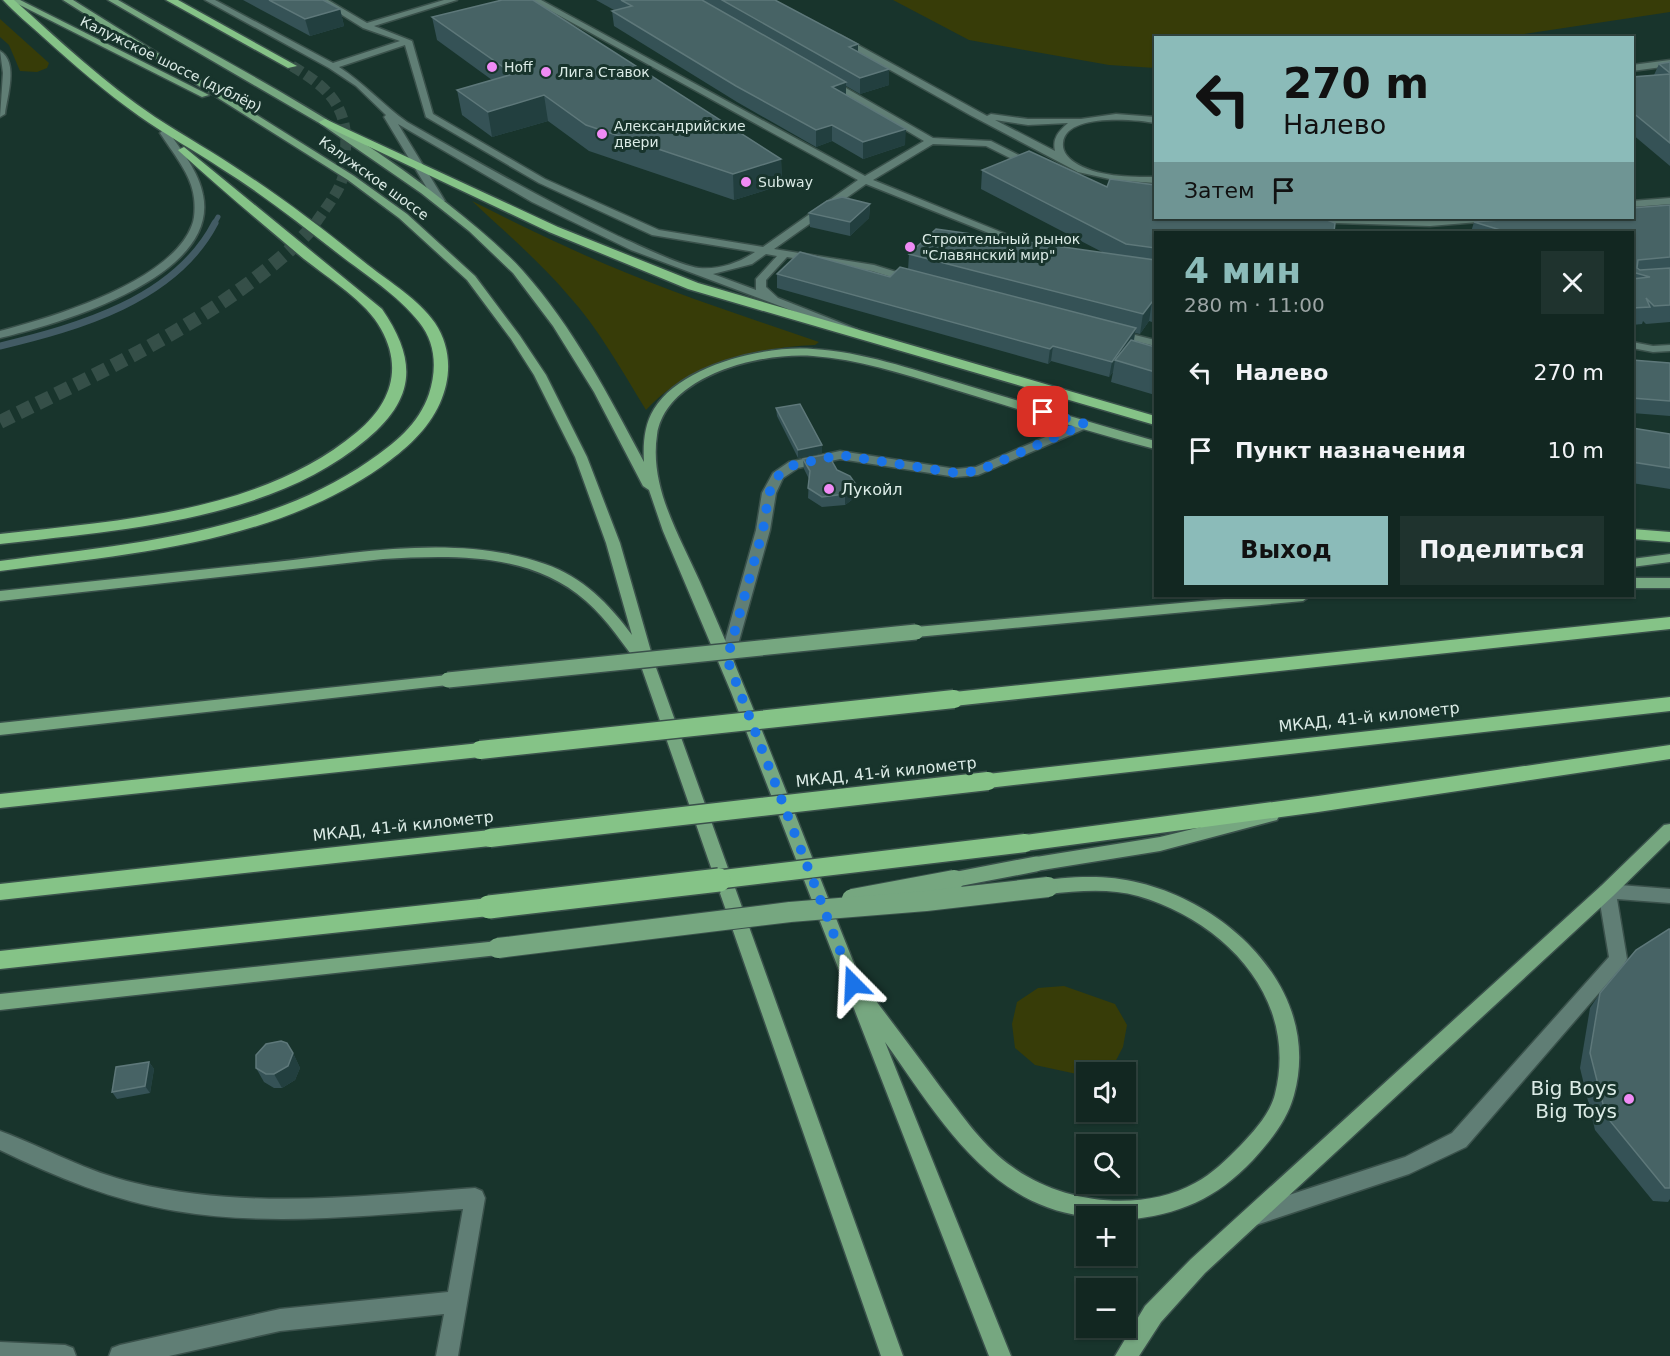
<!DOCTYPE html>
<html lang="ru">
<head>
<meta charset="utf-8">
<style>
  :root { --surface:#122721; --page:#1f332e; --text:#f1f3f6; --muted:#9ca5a5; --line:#31443f; --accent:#8bbbb9 }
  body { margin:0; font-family:"DejaVu Sans",sans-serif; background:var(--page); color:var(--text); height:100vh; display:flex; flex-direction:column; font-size:22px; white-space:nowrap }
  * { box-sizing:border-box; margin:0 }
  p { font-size:20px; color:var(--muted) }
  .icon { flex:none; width:33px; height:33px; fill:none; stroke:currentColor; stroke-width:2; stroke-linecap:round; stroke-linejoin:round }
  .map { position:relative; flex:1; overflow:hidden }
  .drawer { position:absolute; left:1154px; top:231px; width:480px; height:366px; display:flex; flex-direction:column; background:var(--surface); border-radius:0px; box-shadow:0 2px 4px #0004,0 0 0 2px var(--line) }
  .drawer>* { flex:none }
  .top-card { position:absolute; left:1154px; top:36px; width:480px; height:183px; border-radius:0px; box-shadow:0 2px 4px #0004,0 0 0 2px var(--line); background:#8bbbb9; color:#111; overflow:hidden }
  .controls { position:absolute; left:1076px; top:1062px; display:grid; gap:12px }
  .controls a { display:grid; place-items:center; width:60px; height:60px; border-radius:0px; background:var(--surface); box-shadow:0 2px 4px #0004,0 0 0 2px var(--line); font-size:30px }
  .pin { position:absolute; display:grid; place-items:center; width:51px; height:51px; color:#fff; margin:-26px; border-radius:12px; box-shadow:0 3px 9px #0006 }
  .me { position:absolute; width:66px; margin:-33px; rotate:339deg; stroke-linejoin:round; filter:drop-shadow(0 0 4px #0008) }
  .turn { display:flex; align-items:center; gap:21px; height:126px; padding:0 30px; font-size:27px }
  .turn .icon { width:78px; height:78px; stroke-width:2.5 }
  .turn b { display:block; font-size:42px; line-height:51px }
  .then { display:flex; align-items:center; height:57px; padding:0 30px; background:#0003; gap:12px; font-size:22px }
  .round { display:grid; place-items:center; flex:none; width:63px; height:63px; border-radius:0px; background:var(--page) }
  .overview { display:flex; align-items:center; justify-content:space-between; height:102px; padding:0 30px }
  h1 { font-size:36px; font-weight:600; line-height:45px; color:var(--accent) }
  .action { display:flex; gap:12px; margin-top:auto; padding:12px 30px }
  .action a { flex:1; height:69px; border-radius:0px; background:var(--accent); color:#111; font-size:24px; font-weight:600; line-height:69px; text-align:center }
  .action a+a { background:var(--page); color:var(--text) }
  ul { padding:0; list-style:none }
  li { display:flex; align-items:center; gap:18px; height:78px; padding:0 30px }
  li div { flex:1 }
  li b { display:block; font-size:22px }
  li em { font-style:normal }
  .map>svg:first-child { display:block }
  .green { fill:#373c08 }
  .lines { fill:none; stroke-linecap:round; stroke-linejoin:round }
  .stream-far1 { stroke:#425b64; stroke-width:5 }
  .stream { stroke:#425b64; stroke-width:7 }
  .highway-tunnel-far1 { stroke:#354f48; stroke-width:11; stroke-dasharray:11 5; stroke-linecap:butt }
  .highway-tunnel { stroke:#354f48; stroke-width:14; stroke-dasharray:14 7; stroke-linecap:butt }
  .minor-casing { stroke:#3a514b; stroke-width:3 }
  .major-casing { stroke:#3a514b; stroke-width:3 }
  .highway-casing { stroke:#3a514b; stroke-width:3 }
  .minor { fill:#607e75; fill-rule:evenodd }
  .major { fill:#76a780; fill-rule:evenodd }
  .highway { fill:#85c387; fill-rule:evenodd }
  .major-bridge-far1-casing { stroke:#3a514b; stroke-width:18; stroke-linecap:butt }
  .major-bridge-casing { stroke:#3a514b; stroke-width:22; stroke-linecap:butt }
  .highway-bridge-far1-casing { stroke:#3a514b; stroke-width:21; stroke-linecap:butt }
  .highway-bridge-casing { stroke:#3a514b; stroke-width:26; stroke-linecap:butt }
  .major-bridge-far1 { stroke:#76a780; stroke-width:15 }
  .major-bridge { stroke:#76a780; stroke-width:20 }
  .highway-bridge-far1 { stroke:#85c387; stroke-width:18 }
  .highway-bridge { stroke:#85c387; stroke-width:23 }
  .wall { fill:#355256 }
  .shaded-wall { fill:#223f3f }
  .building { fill:#476365; stroke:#5e787a; stroke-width:1.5 }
  .route { stroke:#1a73e8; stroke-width:10; stroke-dasharray:0 18 }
  .poi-dot { fill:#f08bf5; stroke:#18342c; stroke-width:2 }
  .labels { text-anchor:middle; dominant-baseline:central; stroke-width:6; stroke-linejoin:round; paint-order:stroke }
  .far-street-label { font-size:14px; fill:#dbebe6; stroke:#18342c }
  .far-poi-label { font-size:14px; fill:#dbebe6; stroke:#18342c; text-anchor:start }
  .poi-label { font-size:16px; fill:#dbebe6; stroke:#18342c; text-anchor:start }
  .street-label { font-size:16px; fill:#dbebe6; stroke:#18342c }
  .near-poi-label { font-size:20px; fill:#dbebe6; stroke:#18342c; text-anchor:end }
</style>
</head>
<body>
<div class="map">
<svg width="1670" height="1356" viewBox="0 0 1670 1356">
  <rect width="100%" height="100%" fill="#18342c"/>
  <g class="green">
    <polygon points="893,0 1670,0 1670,12 1504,37 1155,38 1155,68 1109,65 969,40"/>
    <polygon points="0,19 49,63 47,68 37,72 20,71 9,45 0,37"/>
    <path d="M472 201C504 217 535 233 567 247 648 285 734 313 819 342L815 345C752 348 691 362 646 410 622 371 599 329 568 295 539 261 505 232 472 201Z"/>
    <polygon points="1064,986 1115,1004 1127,1025 1123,1047 1112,1068 1099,1072 1086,1072 1086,1076 1035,1065 1015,1048 1012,1024 1017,1002 1038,988"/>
  </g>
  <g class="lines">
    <polyline class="stream-far1" points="214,224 218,217"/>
    <path class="stream" d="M0 346C79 327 175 300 215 223"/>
    <path class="highway-tunnel-far1" d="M292 66C331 89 350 109 345 156 344 163 345 173 342 180 337 195 324 210 315 224"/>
    <path class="highway-tunnel" d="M0 422C82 381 166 343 241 289 267 270 295 248 316 223"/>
    <defs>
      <g id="minor">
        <path d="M205 0H215L333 63 400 41 363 28 318 0H328L367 23 444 0H457L374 26 412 41 433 114 545 179 659 230 763 247 858 180 531 0H541L865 176 924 141 825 82 832 80 933 138 991 141 1036 164V168H1030L986 146 933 144 873 180 1040 248 1035 251 1031 250 866 184 774 249 874 265 916 278V282H908L872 271 787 257 766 280V287L778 298 859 330 853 333 849 332 631 250 532 202 398 124 445 201 436 203 384 117 386 115 356 86 329 68ZM405 45 426 117 539 183 652 235 755 252C739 263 718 270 699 268 681 266 636 244 618 236 546 201 477 162 407 122 383 105 364 83 339 67ZM766 254 777 256 756 279V290L713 274 752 264Z"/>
        <path d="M840 35 987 116 991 114 1028 119H1081L1116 114 1155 117V123C1135 119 1065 113 1063 143 1062 151 1068 158 1074 162 1096 177 1130 177 1155 177V183L1114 180 1078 172 970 115 837 40V36ZM995 120 1028 125 1068 123C1059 131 1052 138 1055 151Z"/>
        <path d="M0 51C19 62 7 97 5 114L0 117 3 73Z"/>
        <polygon points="1670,60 1670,66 1632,71 1632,65"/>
        <path d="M162 131H168C181 150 199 172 203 195 220 277 59 324 0 338V331C53 317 171 282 192 225 195 218 195 205 194 198 192 175 172 152 160 133Z"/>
        <polygon points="1670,198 1670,204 1632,207 1632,201"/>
        <polygon points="1303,218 1430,220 1495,218 1490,221 1430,226 1307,222 1303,221"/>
        <polygon points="1115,330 1155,340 1155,346 1111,335 1109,333"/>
        <polygon points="1632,342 1653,346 1670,345 1670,351 1653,352 1632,348"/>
        <polygon points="1085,420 1091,424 1089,427 978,475 956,477 840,459 798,468 783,478 776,493 770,530 734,659 732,663 722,663 720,659 756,530 762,493 773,473 789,462 840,451 956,469 976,467"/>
        <polygon points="1607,884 1670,889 1670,903 1617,899 1627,959 1624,964 1466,1147 1409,1174 1256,1225 1249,1222 1246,1215 1249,1208 1405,1157 1452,1133 1609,957 1598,891 1601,886"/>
        <path d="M0 1131C46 1148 87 1172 135 1183 247 1210 362 1196 475 1188L482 1191 485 1198 458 1356H436L444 1314 280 1331 169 1356H109L112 1348 120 1345 280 1309 448 1292 463 1209C368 1215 271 1227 176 1211 114 1201 56 1177 0 1150Z"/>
        <polygon points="0,1342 65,1345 73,1348 76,1356 0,1356"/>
      </g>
      <g id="major">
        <polygon points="10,0 20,0 209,95 202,97"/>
        <path d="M63 0H73L354 176 407 214 475 276 520 336 546 375 587 457 620 543 654 662 903 1356H881L642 669C624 646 608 620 586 601 530 552 453 555 383 559L0 601V591C89 582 178 572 266 563 358 553 457 533 545 564 583 577 609 604 632 635L606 543 575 457 534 375 511 339 467 280 399 218 348 180Z"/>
        <path d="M108 0H118C230 65 348 123 449 205 474 225 501 247 523 271 573 327 609 396 644 462 643 444 644 425 654 409 681 365 765 345 813 349 863 352 911 369 959 383 1024 403 1090 422 1155 441V449C1085 431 1015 408 946 387 903 374 858 359 813 356 761 352 666 375 657 435 649 487 680 537 700 582 713 612 726 641 738 672 782 778 822 885 865 991L870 993C894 1025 918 1056 941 1088 963 1116 983 1147 1014 1168 1063 1203 1141 1213 1195 1183 1212 1174 1226 1160 1240 1146 1254 1131 1270 1114 1275 1094 1299 999 1225 921 1138 896 1109 888 1078 891 1048 894L1042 892 1039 887 1042 882C1058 877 1079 877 1096 877 1204 879 1326 979 1294 1095 1287 1121 1270 1141 1253 1160 1216 1199 1179 1215 1125 1220V1216C1111 1216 1097 1218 1083 1216 987 1204 936 1113 885 1042L1011 1356H989L731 692 663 531 649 490 643 486 594 392 553 326 513 273 469 231 421 193 321 124Z"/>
        <polygon points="1670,554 1670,562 1632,567 1632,559"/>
        <rect x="1632" y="578" width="38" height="10"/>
        <polygon points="1257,596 1310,596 1303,601 916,637 909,632 916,627"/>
        <polygon points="448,675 456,680 448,685 0,735 0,723"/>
        <polygon points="1271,810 1277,812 1279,816 1277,820 1160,851 1036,871 1030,869 1028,864 1030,859 1036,857 1160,837"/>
        <polygon points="1670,824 1670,840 1613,896 1205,1273 1161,1322 1139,1356 1115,1356 1145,1306 1191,1259 1601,886 1664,825"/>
        <polygon points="498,941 504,943 507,948 504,953 498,955 0,1010 0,994"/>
      </g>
      <g id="highway">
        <path d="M3 0H14C59 40 104 83 155 117 184 136 215 153 244 173 287 201 328 233 368 265 391 283 418 299 435 323 451 347 452 376 440 403 428 430 405 450 381 467 271 544 129 554 0 571V561C125 544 262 535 369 461 394 444 419 424 429 394 437 369 436 343 419 322 397 294 364 274 336 252 299 223 262 194 222 169 195 151 166 135 139 116 105 92 74 65 43 37 30 25 15 13 3 0Z"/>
        <polygon points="166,0 178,0 297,66 288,68"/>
        <polygon points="325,119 558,227 698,283 1155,416 1155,425 688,289 549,232 321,124 319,122"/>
        <path d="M184 147 382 309C417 360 416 398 367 439 270 521 121 530 0 544V534C121 520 260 513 357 432 391 404 403 368 381 329 367 302 328 278 304 259 262 224 221 189 180 152L178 150Z"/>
        <polygon points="1632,529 1670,532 1670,542 1632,539"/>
        <polygon points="1670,617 1670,629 954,706 948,704 945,699 948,694 954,692"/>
        <polygon points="1670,697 1670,711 988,788 981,786 978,781 981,776 988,774"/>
        <polygon points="480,743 487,745 489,750 487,755 480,757 0,808 0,794"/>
        <polygon points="1670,745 1670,759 1318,812 1025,851 1018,849 1015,843 1018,837 1025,835 1318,796"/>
        <polygon points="490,830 497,832 500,838 497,844 490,846 0,900 0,884"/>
        <polygon points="489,898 496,901 499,907 496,913 489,916 0,969 0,951"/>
      </g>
    </defs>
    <use href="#minor" class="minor-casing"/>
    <use href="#major" class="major-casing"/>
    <use href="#highway" class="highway-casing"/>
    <use href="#minor" class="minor"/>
    <use href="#major" class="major"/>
    <use href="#highway" class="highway"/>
    <defs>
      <g id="major-bridge-far1">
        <polyline points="448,680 916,632"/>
        <polyline points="947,881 1036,864"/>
      </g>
      <g id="major-bridge">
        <polyline points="852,899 954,880"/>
        <polyline points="498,948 790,912 926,901 1048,887"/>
      </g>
      <g id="highway-bridge-far1">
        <polyline points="480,750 954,699"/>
        <polyline points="490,838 988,781"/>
        <polyline points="707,881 1025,843"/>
      </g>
      <polyline id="highway-bridge" points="489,907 719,880"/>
    </defs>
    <use href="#major-bridge-far1" class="major-bridge-far1-casing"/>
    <use href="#major-bridge" class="major-bridge-casing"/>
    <use href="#highway-bridge-far1" class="highway-bridge-far1-casing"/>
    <use href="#highway-bridge" class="highway-bridge-casing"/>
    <use href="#major-bridge-far1" class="major-bridge-far1"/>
    <use href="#major-bridge" class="major-bridge"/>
    <use href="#highway-bridge-far1" class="highway-bridge-far1"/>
    <use href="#highway-bridge" class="highway-bridge"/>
  </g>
  <g class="wall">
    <polygon points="243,0 323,0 340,9 344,26 310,36"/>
    <polygon points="596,0 775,0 858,44 858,52 889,85 860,94 846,86 846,95 905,145 863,159 832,141 816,147 737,102 614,26 612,11 614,10"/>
    <polygon points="432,17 781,159 782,185 734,200 589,151 548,121 492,137 462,115 457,90 492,80 437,40"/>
    <polygon points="1670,62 1670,166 1632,134 1632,77 1654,75 1659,64"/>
    <polygon points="982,170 1155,232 1155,323 1149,321 1140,334 1135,333 1134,341 1155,347 1155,395 1111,382 1113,372 1109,377 1051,361 1048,364 777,288 777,274 890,277 908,270 909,254 1104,253 981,189"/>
    <polygon points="870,204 869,218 850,236 810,227 809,213"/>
    <polygon points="1670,205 1670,322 1646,324 1643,321 1642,324 1632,325 1632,232 1471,232 1474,222"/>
    <polygon points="1632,360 1670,363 1670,416 1632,413"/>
    <polygon points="776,408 822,445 822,453 798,458 777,416"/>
    <polygon points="1632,428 1670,434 1670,489 1632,483"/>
    <polygon points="803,459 837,470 857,496 845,505 822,507 808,498 809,479 804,469"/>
    <polygon points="1670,929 1670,1199 1668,1202 1653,1201 1595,1130 1580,1068 1590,1008 1600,993"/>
    <polygon points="293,1053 300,1068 295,1080 282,1088 274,1088 264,1082 256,1068"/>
    <polygon points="149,1062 154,1069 150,1093 117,1099 112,1092"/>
  </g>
  <g class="shaded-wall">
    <polygon points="340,9 344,26 310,36 305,19"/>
    <polygon points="858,44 858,60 849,47"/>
    <polygon points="889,69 889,85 860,94 860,78"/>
    <polygon points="846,82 846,98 832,87"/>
    <polygon points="544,95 548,121 492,137 488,112"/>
    <polygon points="832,125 832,141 816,147 816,130"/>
    <polygon points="906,129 905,145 863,159 863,142"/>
    <polygon points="781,159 782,185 734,200 733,174"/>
    <polygon points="870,204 869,218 850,236 850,222"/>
    <polygon points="1152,302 1149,321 1140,334 1143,314"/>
    <polygon points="1136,328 1133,343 1115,360 1113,372 1109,377 1112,362"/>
    <polygon points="1053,346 1051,361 1048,364 1050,349"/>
    <polygon points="822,445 822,453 798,458 798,450"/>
    <polygon points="857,486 857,496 845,505 845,494"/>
    <polygon points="293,1053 300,1068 295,1080 282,1088 274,1074"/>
    <polygon points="149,1062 154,1069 150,1093 145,1086"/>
  </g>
  <g class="building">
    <polygon points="269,0 323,0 340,9 305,19"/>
    <polygon points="502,0 533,0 781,159 733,174 586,125 544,95 488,112 457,90 513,74 432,17"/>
    <polygon points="621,0 702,0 846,82 832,87 906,129 863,142 832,125 816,130 736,86 612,11 632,6"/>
    <polygon points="722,0 775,0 858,44 849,47 889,69 860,78"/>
    <polygon points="1670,62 1670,73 1659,64"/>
    <polygon points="1670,74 1670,143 1632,112 1632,77"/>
    <polygon points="1029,151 1107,187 1110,179 1155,185 1155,218 1322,218 1335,223 1334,232 1155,232 1155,248 1126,244 982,170"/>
    <polygon points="842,197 870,204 850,222 809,213 827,201"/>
    <polygon points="1670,205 1670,257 1638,260 1637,268 1640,270 1670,268 1670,305 1654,306 1646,298 1650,307 1632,308 1632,279 1650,277 1632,272 1632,232 1507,232 1474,222 1525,218 1632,218 1632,208"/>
    <polygon points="936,229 1155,260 1155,302 1152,302 1143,314 909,254"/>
    <polygon points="800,252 890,277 900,267 1136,328 1112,362 1053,346 1050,349 777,274"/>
    <polygon points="1131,340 1155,347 1155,372 1115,360"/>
    <polygon points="1632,360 1670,363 1670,401 1632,398"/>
    <polygon points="800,404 822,445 798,450 776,408"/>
    <polygon points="1632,428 1670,434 1670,468 1632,462"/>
    <polygon points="828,454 837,470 850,476 857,486 845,494 822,497 808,488 810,471 803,459"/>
    <polygon points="1669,929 1670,929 1670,1188 1665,1188 1606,1116 1590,1053 1600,993 1636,950"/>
    <polygon points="281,1041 287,1043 293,1053 288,1066 274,1074 266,1074 256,1068 256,1055 266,1044"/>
    <polygon points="149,1062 145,1086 112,1092 116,1067"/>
  </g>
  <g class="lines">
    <polyline class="route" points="853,984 727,659 763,530 769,493 778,476 794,465 840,455 956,473 978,471 1085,424 1043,412"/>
  </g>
  <g class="poi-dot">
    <circle cx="492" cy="67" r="6"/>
    <circle cx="546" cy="72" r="6"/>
    <circle cx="602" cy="134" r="6"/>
    <circle cx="746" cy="182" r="6"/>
    <circle cx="910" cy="247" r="6"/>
    <circle cx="829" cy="489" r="6"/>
    <circle cx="1629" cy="1099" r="6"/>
  </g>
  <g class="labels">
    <g class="far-street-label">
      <text transform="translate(171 64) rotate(26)">Калужское шоссе (дублёр)</text>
      <text transform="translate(374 178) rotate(36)">Калужское шоссе</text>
    </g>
    <g class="far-poi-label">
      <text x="504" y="67">Hoff</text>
      <text x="558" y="72">Лига Ставок</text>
      <text x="614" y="126">Александрийские<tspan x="614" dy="16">двери</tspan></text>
      <text x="758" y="182">Subway</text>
      <text x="922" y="239">Строительный рынок<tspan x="922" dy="16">"Славянский мир"</tspan></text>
    </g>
    <g class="poi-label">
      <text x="841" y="489">Лукойл</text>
    </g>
    <g class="street-label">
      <text transform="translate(1369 717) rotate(-6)">МКАД, 41-й километр</text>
      <text transform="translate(886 772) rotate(-6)">МКАД, 41-й километр</text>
      <text transform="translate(403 826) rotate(-6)">МКАД, 41-й километр</text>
    </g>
    <g class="near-poi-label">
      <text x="1617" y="1088">Big Boys<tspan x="1617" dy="23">Big Toys</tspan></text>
    </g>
  </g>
</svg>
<div class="controls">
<a><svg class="icon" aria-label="sound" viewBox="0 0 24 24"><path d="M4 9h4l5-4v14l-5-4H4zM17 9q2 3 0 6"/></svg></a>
<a><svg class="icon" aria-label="search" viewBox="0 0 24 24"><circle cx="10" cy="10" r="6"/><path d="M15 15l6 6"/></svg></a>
<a>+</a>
<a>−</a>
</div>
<div class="pin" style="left:1043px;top:412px;background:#d93025"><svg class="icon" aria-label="arrive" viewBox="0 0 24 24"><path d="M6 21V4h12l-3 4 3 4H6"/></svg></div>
<svg class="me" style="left:853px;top:984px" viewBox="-20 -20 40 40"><path d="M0-17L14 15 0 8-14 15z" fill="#1a73e8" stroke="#fff" stroke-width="4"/></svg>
<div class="top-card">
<div class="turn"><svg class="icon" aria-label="left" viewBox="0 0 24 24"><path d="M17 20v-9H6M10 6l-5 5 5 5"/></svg><div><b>270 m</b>Налево</div></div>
<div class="then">Затем<svg class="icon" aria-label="arrive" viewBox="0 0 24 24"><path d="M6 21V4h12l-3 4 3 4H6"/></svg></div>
</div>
<section class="drawer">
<div class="overview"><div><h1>4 мин</h1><p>280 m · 11:00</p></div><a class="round"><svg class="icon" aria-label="close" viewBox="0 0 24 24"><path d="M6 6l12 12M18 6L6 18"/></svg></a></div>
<ul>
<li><svg class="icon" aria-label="left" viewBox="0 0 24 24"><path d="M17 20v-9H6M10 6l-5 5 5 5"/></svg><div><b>Налево</b></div><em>270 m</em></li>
<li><svg class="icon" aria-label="arrive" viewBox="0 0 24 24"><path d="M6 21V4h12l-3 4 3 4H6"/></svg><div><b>Пункт назначения</b></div><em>10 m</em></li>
</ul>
<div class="action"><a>Выход</a><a>Поделиться</a></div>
</section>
</div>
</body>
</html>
